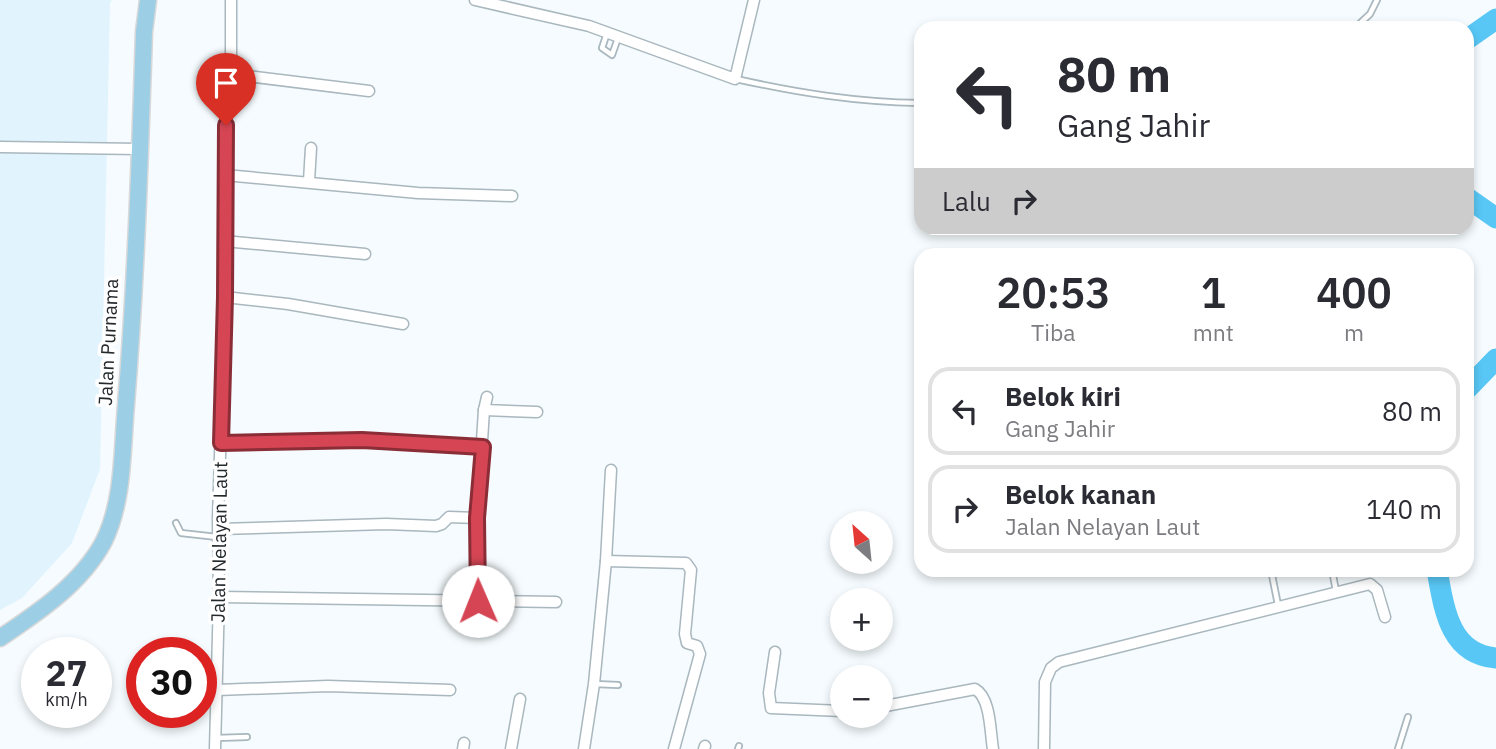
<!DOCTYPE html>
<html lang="id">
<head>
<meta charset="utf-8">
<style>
  :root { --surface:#fff; --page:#f2f2f3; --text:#2b2b33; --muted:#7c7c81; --line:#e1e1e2 }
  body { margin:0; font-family:"IBM Plex Sans",sans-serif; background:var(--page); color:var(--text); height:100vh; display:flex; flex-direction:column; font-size:26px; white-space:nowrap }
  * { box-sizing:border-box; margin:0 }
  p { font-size:23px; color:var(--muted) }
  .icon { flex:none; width:38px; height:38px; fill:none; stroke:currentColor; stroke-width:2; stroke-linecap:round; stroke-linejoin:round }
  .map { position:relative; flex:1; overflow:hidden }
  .side { position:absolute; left:914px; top:248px; width:560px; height:329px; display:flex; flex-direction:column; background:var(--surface); border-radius:21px; box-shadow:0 4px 10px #0003 }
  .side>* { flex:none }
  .guide { position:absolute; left:914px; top:21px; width:560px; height:214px; border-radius:21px; box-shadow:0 4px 10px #0003; background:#fff; color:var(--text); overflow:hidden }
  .needle { width:46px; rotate:333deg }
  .fabs { position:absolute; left:830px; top:511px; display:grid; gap:14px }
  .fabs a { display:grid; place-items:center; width:63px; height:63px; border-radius:50%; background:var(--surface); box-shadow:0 4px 10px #0003; font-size:35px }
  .speed { position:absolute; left:21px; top:637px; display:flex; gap:14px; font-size:35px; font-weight:700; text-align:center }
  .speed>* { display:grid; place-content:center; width:91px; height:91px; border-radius:50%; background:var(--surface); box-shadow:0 4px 10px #0003; line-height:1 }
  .speed small { font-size:18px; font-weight:400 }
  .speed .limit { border:10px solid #d22; background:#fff; color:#111 }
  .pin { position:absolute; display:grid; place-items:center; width:60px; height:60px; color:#fff; margin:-72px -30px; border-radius:50% 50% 50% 0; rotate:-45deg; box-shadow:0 0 7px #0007 }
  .pin .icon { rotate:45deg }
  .me { position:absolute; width:77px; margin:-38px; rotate:359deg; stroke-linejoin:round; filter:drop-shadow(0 0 5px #0008) }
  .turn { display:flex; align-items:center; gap:24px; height:147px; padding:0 28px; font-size:32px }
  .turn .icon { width:91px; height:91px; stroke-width:2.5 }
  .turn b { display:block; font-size:49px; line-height:60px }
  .then { display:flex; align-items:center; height:66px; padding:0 28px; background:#0003; gap:14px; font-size:26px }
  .eta { display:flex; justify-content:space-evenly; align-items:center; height:119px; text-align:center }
  .eta b { font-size:42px; font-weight:600; line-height:49px }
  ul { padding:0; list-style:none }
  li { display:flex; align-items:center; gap:21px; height:88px; margin:0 14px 10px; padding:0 14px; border:4px solid var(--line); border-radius:21px }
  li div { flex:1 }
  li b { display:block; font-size:26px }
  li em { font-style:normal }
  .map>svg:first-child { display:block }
  .built { fill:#e1f4fd }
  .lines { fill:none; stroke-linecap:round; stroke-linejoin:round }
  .river { stroke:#58c7f5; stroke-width:21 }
  .lane-casing { stroke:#a9b7be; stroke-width:8 }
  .street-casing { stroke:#a9b7be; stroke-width:13 }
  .primary-casing { stroke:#d8d8d9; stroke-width:19 }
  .lane { stroke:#fff; stroke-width:4.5 }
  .street { stroke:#fff; stroke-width:10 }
  .primary { stroke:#9ccfe5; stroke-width:16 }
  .route-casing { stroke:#8a2d37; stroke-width:18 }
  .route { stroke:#d54554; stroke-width:12 }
  .labels { text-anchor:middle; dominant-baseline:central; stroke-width:7; stroke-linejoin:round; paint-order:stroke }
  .street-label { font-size:19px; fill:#24292c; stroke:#fff }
</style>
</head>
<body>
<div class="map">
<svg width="1496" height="749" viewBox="0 0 1496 749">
  <rect width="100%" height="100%" fill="#f5fbfe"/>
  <polygon class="built" points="0,0 112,0 110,3 100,469 72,543 22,598 0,610"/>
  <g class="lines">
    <g class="river">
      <polyline points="1466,40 1496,19"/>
      <polyline points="1466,197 1496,218"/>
      <polyline points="1466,390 1496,359"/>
      <path d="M1437 570C1444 608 1449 654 1496 658"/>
    </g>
    <defs>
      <g id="lane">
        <polyline points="1355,28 1370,14 1377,0"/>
        <polyline points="607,33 602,48 612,55 618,38"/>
        <path d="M736 79C799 93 856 102 920 103"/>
        <polyline points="176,523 181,533 217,537"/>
        <polyline points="1271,570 1278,605"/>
        <polyline points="1332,570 1336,591"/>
        <polyline points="595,684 618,685"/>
        <polyline points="216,738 247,737"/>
        <polyline points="738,749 739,746"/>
        <polyline points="1398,749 1408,717"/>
      </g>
      <g id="street">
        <polyline points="475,0 589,26 735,79 754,0"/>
        <polyline points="231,74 369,91"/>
        <polyline points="0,147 140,149"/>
        <polyline points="225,175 418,193 512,196"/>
        <polyline points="309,181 311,148"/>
        <polyline points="224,241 365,254"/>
        <polyline points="225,297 288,304 403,324"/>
        <polyline points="487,397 484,410 537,412"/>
        <polyline points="221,443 362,441 483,447"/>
        <polyline points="219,529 386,524 436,526 442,524 449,517 477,518"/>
        <polyline points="606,561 686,563 691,570 685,634 687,643 697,646 700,654 674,749"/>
        <polyline points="219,597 556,602"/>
        <polyline points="478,601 477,518 484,410"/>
        <polyline points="775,652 769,693 771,708 842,711"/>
        <polyline points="217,690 328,686 450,690"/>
        <path d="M880 707 975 689C991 698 990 732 993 749"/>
        <polyline points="215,749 219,597 218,519 225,297 226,101 231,74 231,0"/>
        <polyline points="463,749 464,743"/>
        <polyline points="511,749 520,699"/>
        <polyline points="584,749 594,684 606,561 611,470"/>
        <polyline points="704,749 705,746"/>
        <polyline points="1044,749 1045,682 1051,668 1059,662 1370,584 1377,590 1385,617"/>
      </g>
      <path id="primary" d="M0 638C39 612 82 583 104 541 124 500 122 450 126 405 136 281 140 156 144 32L148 0"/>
    </defs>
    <use href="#lane" class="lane-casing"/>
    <use href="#street" class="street-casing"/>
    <use href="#primary" class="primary-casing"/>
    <use href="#lane" class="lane"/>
    <use href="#street" class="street"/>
    <use href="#primary" class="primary"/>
  </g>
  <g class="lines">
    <defs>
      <polyline id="route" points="226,125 225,297 221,443 362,440 483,447 477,518 478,601"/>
    </defs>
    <use href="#route" class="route-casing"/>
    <use href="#route" class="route"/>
  </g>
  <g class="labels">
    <g class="street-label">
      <text transform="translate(108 342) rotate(-87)">Jalan Purnama</text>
      <text transform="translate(219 542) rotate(-89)">Jalan Nelayan Laut</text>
    </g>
  </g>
</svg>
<div class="fabs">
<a><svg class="needle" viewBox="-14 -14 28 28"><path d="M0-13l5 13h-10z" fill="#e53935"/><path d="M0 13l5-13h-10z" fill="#7c7c81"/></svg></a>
<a>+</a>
<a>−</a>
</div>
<div class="speed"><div>27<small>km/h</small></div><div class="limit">30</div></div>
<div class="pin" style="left:226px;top:125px;background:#d93025"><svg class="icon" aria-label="arrive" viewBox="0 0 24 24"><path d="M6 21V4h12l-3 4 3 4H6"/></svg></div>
<svg class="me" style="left:478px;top:601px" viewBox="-20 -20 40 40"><circle r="19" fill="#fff"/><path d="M0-13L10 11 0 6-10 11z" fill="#d54554"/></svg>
<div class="guide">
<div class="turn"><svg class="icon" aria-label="left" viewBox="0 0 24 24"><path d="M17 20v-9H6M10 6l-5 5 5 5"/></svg><div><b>80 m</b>Gang Jahir</div></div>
<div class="then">Lalu<svg class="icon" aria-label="right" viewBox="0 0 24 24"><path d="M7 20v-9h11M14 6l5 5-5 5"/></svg></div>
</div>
<section class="side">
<div class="eta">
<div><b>20:53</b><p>Tiba</p></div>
<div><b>1</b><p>mnt</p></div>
<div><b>400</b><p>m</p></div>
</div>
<ul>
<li><svg class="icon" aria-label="left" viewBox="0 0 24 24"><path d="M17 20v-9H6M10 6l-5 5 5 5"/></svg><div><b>Belok kiri</b><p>Gang Jahir</p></div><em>80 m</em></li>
<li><svg class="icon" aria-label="right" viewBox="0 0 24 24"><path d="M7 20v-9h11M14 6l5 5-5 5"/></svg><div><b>Belok kanan</b><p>Jalan Nelayan Laut</p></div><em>140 m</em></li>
</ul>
</section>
</div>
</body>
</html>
